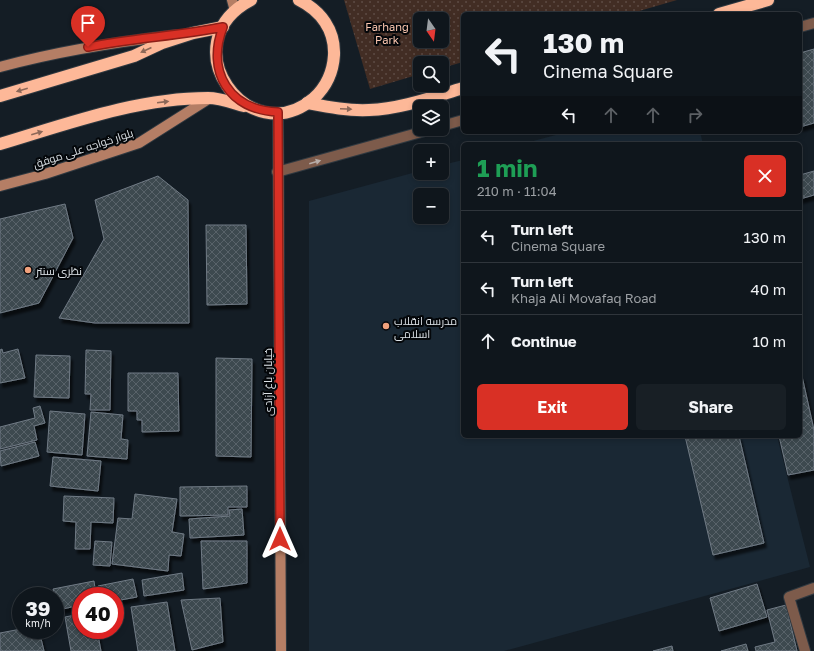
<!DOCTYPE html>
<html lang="en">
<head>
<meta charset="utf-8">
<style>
  :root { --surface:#0f161c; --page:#181f25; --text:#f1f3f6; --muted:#9b9fa3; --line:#2f353b; --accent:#d93025 }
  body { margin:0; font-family:"Golos Text",Cairo,sans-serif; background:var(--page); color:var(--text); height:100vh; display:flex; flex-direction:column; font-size:15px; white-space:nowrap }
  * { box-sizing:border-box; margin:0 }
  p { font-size:13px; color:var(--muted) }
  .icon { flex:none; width:22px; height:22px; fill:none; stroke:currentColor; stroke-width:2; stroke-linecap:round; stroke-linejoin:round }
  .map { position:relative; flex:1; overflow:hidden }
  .side { position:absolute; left:461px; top:142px; width:341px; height:296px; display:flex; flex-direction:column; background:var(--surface); border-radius:6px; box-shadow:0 2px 6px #0003,0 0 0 1px var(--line) }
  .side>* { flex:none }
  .top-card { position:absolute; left:461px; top:12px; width:341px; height:122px; border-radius:6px; box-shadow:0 2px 6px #0003,0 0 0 1px var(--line); background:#0f161c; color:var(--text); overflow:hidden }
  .needle { width:26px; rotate:166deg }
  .fabs { position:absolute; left:413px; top:12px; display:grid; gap:8px }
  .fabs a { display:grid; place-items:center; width:36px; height:36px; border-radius:6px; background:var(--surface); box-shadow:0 2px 6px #0003,0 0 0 1px var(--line); font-size:20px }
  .speed { position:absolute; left:12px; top:587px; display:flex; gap:8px; font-size:20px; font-weight:700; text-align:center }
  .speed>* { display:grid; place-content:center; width:52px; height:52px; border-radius:50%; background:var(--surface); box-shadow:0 2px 6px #0003,0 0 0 1px var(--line); line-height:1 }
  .speed small { font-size:10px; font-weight:400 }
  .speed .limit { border:6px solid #d22; background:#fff; color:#111 }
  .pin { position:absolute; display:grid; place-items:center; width:34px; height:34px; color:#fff; margin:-41px -17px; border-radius:50% 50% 50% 0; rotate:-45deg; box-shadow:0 0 4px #0007 }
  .pin .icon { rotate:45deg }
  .me { position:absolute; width:44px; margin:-22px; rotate:0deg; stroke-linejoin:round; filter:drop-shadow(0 0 3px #0008) }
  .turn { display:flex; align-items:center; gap:14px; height:84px; padding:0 16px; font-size:18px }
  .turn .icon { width:52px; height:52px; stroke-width:2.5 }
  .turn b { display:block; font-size:28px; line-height:34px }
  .lanes { display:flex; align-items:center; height:38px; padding:0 16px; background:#0003; justify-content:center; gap:20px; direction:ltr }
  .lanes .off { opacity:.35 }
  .round { display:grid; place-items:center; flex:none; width:42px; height:42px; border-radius:6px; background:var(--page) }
  .summary { display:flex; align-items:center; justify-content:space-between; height:68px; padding:0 16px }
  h1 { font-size:24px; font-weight:700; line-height:30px; color:#1e9e55 }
  .button { display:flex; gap:8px; margin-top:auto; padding:8px 16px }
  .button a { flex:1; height:46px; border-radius:6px; background:var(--accent); color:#fff; font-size:16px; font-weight:700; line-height:46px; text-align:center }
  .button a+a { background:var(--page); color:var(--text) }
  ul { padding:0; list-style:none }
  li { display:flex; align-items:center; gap:12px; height:52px; padding:0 16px; border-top:1px solid var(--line) }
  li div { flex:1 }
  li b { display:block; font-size:15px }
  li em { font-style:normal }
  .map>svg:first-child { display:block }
  .built { fill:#1a2834; fill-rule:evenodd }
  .park { fill:url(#park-dots); fill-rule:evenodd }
  .building { fill:url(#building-cross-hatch); stroke:#707b85; filter:url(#shadow) }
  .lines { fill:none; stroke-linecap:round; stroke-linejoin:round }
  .street-casing { stroke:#303940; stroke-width:12 }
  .secondary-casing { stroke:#303940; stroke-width:12 }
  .highway-casing { stroke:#303940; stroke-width:14 }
  .street { stroke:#7d5b4b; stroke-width:10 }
  .secondary { stroke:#b57e65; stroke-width:10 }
  .highway { stroke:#fdb898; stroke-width:12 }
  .oneway { fill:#8d6858 }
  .oneway2 { fill:#b7ada9 }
  .route-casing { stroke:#8d1f18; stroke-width:10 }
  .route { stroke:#d93025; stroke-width:7 }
  .poi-dot { fill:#f1a17c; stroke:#04070a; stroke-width:1.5 }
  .labels { text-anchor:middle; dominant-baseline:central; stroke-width:4; stroke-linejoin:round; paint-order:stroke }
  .park-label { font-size:11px; fill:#fac6af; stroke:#04070a }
  .street-label { font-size:11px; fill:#dde3e8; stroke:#04070a }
  .poi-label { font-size:11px; fill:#dde3e8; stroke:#04070a; text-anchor:start }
</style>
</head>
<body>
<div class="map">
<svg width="814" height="651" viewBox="0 0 814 651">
  <defs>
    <pattern id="park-dots" width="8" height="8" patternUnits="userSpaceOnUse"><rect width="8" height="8" fill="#422d24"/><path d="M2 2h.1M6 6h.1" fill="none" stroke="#5d4b44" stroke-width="1.8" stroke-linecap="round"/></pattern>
    <pattern id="building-cross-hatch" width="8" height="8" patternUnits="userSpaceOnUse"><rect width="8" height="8" fill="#3e4850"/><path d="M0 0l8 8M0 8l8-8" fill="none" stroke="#596269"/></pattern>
    <filter id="shadow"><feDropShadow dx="2.5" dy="4.5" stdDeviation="1" flood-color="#0009"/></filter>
  </defs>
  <rect width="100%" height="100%" fill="#141d25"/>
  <g class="built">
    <polygon points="567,132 700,132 703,144 522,144"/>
    <path d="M463 160V436H777L810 567 504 651H309V201L420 171V173H442V165ZM420 195H442V217H420Z"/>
  </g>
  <path class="park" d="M344 0H677L629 14H463V62L442 68V63H420V74L370 89ZM420 19H442V41H420Z"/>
  <g class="building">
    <polygon points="814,49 814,123 800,127 800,53"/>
    <polygon points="814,171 814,195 800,199 800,175"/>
    <polygon points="158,176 188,200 189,323 95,323 59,318 104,239 95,200"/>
    <polygon points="65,204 73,238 39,303 0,313 0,219"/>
    <polygon points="206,225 246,225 247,304 207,305"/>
    <polygon points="2,349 3,353 18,349 25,378 0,383 0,350"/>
    <polygon points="86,350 111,351 110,410 90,410 91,394 85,394"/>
    <polygon points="36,355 70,356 69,398 34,397"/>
    <polygon points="216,358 252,359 251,457 216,456"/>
    <polygon points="128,373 178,373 179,431 142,432 142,420 137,420 137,411 128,411"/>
    <polygon points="800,376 802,376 814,430 814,470 788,475 779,436 800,436"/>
    <polygon points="40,406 45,423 34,426 37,440 0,449 0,427 35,418 33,408"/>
    <polygon points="50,411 85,414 82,455 47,452"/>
    <polygon points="91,412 123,415 121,439 128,440 127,459 87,456"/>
    <polygon points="685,436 739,436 764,543 713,555"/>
    <polygon points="35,442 39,456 1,466 0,451"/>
    <polygon points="53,457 101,461 98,491 50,486"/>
    <polygon points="247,486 247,507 228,507 228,515 180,516 180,487"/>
    <polygon points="135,494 177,499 172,532 184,534 181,556 169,555 168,571 112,564 118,518 132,519"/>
    <polygon points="64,496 114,498 113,523 91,522 90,549 75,549 76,522 63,521"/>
    <polygon points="242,509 244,535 190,538 189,519 230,516 229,510"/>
    <polygon points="95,541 112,542 110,566 93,565"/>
    <polygon points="201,541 247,541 247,583 203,589"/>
    <polygon points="182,573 184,590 144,596 142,580"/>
    <polygon points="133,579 137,597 115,601 115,596 99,596 98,586"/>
    <polygon points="94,581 96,596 81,596 81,605 58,610 53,589"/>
    <polygon points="757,584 767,617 719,631 710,598"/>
    <polygon points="220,598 223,642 192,650 181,600"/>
    <polygon points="167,602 175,651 138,651 131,607"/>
    <polygon points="786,605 797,651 756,651 755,647 775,642 767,610"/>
    <polygon points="81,614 81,630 97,630 101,651 71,651 65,617"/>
    <polygon points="21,629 39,630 44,651 0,651 0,633"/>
    <polygon points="746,644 748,651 721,651"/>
    <polygon points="672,646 673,651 653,651"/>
  </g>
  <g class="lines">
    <defs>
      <g id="street">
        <polyline points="800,27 814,23"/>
        <polyline points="442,126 463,120"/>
        <polyline points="277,172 432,129"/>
        <polyline points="805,651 789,597 814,588"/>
      </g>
      <g id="secondary">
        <polyline points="232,0 235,11"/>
        <path d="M0 67C58 51 116 42 176 35"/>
        <polyline points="278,113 281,651"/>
        <polyline points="0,186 45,174 139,143 210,98"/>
      </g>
      <g id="highway">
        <path d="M251 0C169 43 249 154 314 98 326 87 333 72 334 55 335 30 321 11 299 0"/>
        <polyline points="719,14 768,0"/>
        <polyline points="0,96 134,56 162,43 193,33 223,27"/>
        <path d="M307 103C328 107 348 111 369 110 401 109 433 97 463 88"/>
        <path d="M0 144C67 124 137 98 208 98 220 98 233 103 244 106"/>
      </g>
    </defs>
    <use href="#street" class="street-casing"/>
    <use href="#secondary" class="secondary-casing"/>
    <use href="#highway" class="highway-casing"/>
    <use href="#street" class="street"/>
    <use href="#secondary" class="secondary"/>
    <use href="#highway" class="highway"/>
  </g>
  <defs><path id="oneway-solid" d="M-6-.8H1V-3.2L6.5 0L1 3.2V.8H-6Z"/></defs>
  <g class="oneway">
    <use href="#oneway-solid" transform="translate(146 50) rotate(155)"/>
    <use href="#oneway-solid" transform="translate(22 90) rotate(164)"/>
    <use href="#oneway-solid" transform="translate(163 102) rotate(-7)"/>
    <use href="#oneway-solid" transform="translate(346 109) rotate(3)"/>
    <use href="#oneway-solid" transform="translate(37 133) rotate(-16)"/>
  </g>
  <use class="oneway2" href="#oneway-solid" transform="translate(315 162) rotate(-16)"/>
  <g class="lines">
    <defs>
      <path id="route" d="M88 47C132 38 178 36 223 27 206 72 229 110 278 112L280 539"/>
    </defs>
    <use href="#route" class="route-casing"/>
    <use href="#route" class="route"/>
  </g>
  <g class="poi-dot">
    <circle cx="28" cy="270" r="4"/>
    <circle cx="386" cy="326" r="4"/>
  </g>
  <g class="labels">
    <g class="park-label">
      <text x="387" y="26">Farhang<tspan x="387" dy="13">Park</tspan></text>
    </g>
    <g class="street-label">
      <text transform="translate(83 148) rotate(-18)">بلوار خواجه علی موفق</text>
      <text transform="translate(267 382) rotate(-90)">خیابان باغ آزادی</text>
    </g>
    <g class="poi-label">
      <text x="36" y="270">نظری سنتر</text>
      <text x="394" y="320">مدرسه انقلاب<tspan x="394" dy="13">اسلامی</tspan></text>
    </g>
  </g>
</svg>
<div class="fabs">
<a><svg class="needle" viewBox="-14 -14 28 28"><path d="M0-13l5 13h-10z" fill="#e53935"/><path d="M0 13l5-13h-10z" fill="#9b9fa3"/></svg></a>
<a><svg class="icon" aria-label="search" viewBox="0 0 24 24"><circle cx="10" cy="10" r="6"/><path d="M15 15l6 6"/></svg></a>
<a><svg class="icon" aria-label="layers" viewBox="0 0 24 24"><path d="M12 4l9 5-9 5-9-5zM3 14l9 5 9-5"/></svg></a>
<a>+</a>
<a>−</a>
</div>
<div class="speed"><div>39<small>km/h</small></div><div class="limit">40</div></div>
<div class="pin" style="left:88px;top:47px;background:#d93025"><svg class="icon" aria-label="arrive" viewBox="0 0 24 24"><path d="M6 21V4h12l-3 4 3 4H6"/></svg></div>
<svg class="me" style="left:280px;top:539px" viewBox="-20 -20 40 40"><path d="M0-17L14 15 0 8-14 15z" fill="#d93025" stroke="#fff" stroke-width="4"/></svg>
<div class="top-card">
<div class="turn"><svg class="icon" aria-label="left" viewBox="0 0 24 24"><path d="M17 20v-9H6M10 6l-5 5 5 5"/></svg><div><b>130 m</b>Cinema Square</div></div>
<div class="lanes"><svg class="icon" aria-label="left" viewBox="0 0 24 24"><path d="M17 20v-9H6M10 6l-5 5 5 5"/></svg><svg class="icon off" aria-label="ahead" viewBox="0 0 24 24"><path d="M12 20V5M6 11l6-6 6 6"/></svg><svg class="icon off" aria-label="ahead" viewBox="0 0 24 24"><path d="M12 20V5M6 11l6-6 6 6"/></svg><svg class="icon off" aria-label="right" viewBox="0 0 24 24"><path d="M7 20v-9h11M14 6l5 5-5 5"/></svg></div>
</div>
<section class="side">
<div class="summary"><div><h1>1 min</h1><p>210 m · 11:04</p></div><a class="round" style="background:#d93025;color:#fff"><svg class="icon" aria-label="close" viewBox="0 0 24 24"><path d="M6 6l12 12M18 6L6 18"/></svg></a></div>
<ul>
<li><svg class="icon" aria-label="left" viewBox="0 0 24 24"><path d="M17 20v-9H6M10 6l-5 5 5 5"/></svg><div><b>Turn left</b><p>Cinema Square</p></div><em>130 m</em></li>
<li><svg class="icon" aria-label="left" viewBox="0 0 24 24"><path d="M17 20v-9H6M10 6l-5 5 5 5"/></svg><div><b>Turn left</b><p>Khaja Ali Movafaq Road</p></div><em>40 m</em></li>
<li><svg class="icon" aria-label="ahead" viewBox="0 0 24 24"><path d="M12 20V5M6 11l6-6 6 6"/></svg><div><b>Continue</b></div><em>10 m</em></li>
</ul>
<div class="button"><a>Exit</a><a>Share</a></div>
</section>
</div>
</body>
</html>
